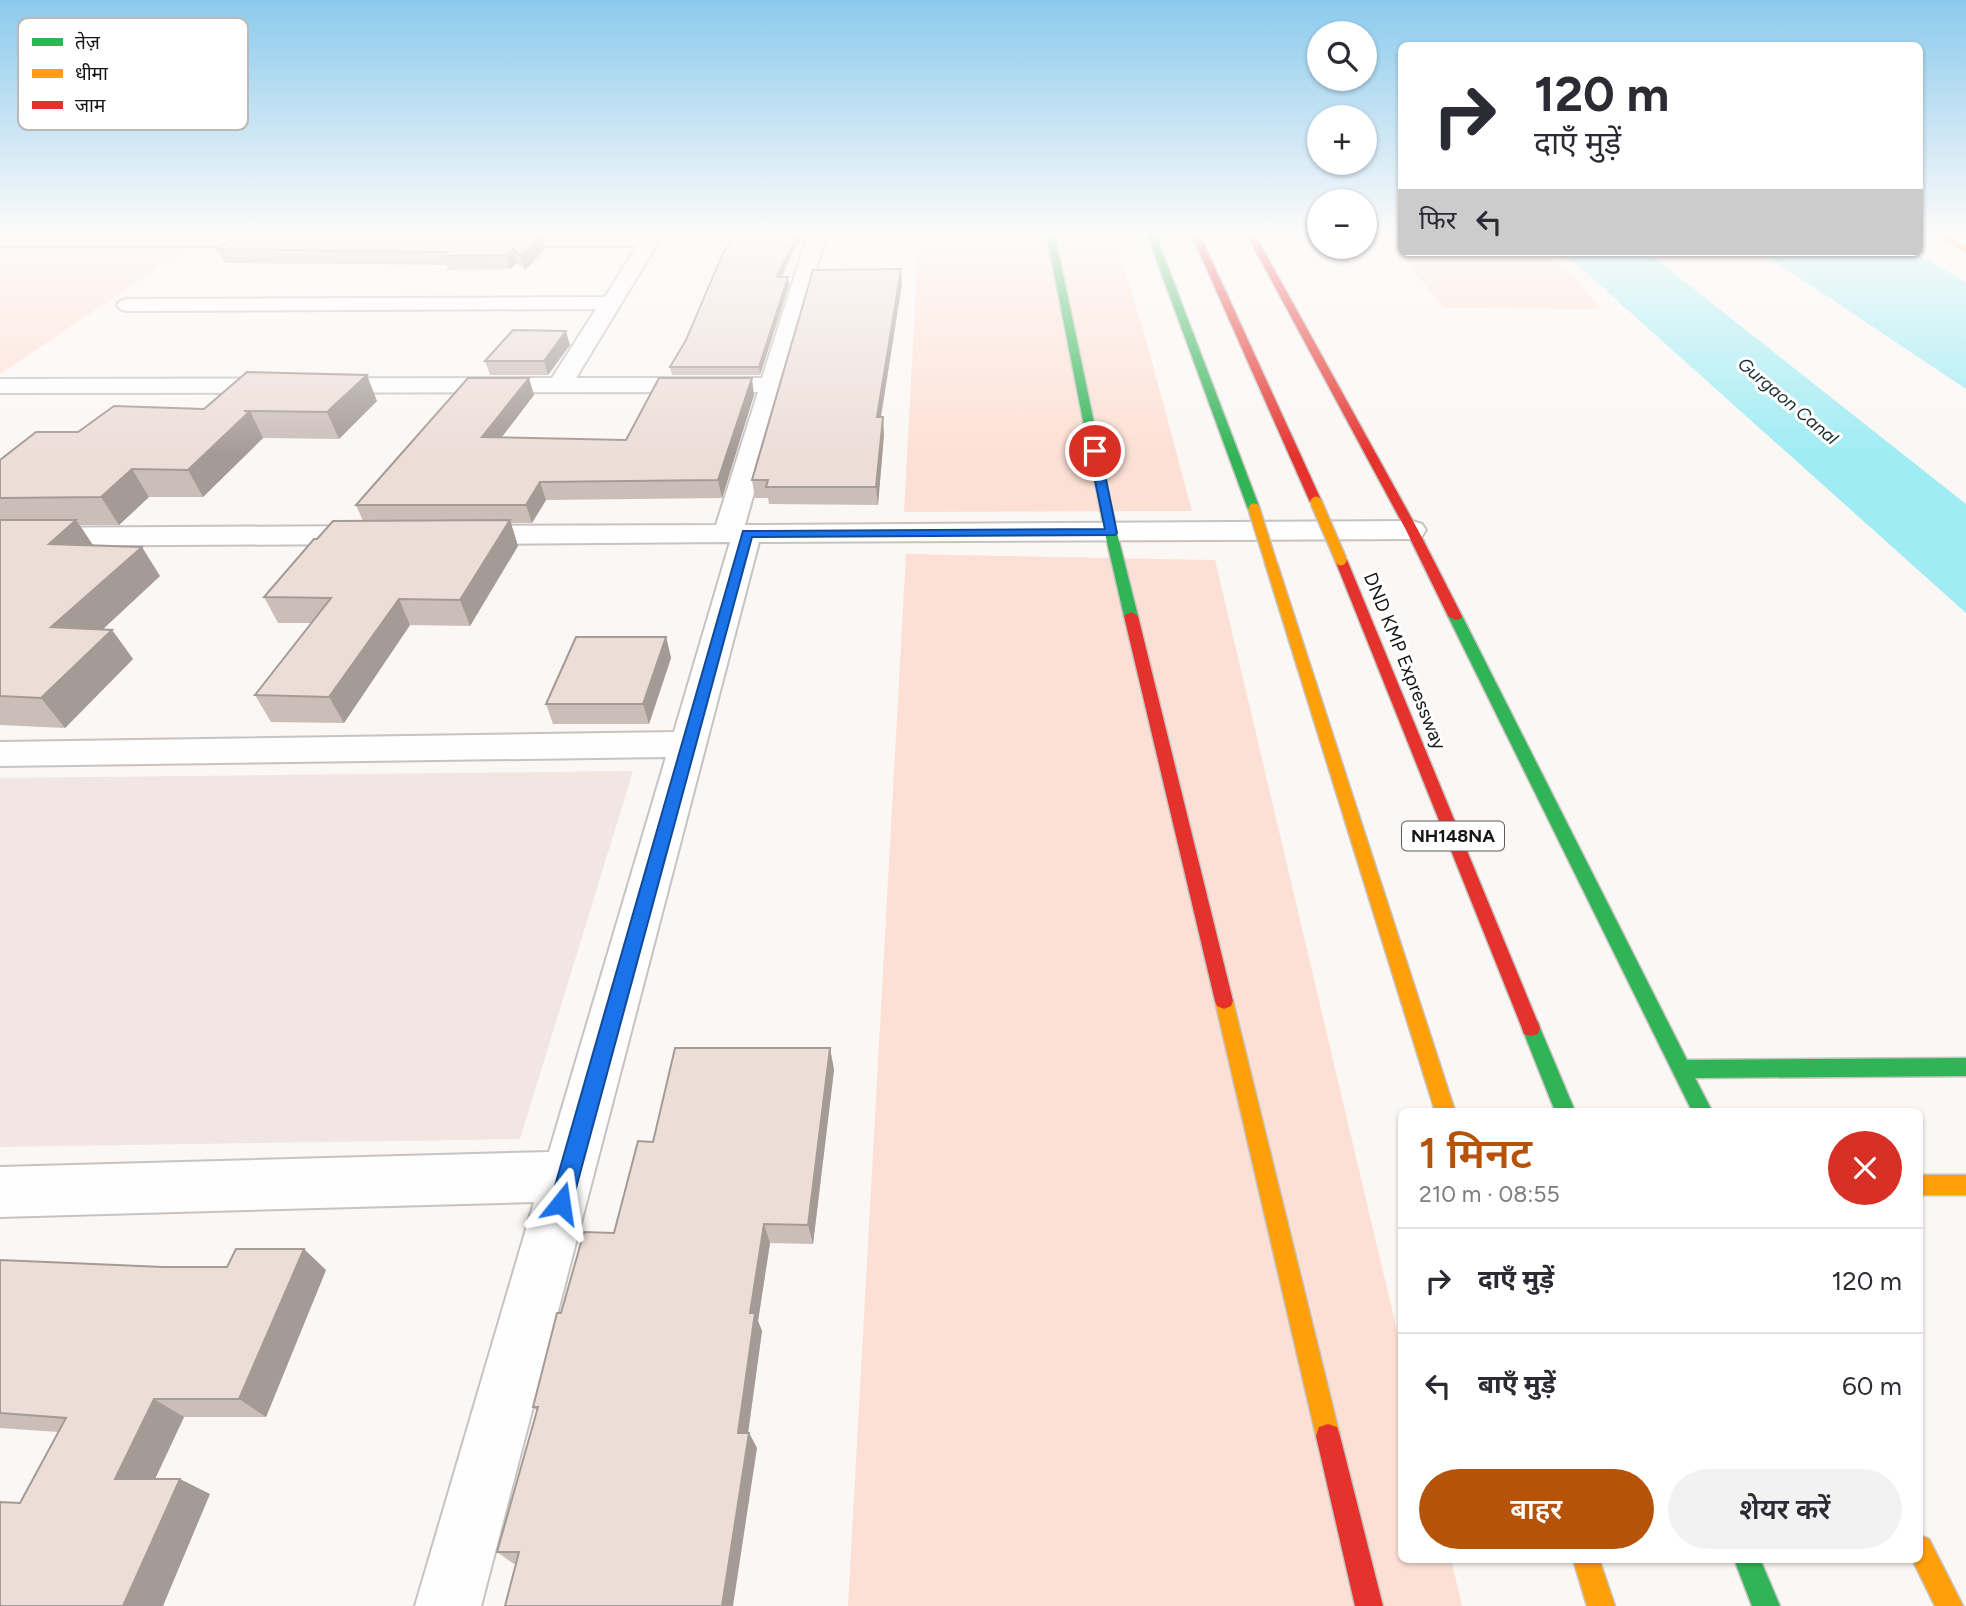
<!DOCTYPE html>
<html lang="hi">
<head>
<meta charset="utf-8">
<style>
  :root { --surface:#fff; --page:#f2f2f3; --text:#2b2b33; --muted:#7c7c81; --line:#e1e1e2; --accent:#b45309 }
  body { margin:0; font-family:Figtree,"Noto Sans Devanagari",sans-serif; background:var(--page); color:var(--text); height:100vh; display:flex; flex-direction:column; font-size:26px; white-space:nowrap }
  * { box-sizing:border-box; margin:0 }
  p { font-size:23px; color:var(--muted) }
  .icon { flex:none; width:38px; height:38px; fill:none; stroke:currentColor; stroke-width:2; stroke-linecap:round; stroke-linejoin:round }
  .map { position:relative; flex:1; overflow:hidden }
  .details { position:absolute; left:1398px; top:1108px; width:525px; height:455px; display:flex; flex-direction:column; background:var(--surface); border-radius:10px; box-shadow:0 2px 5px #0004 }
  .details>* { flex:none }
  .banner { position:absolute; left:1398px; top:42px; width:525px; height:214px; border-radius:10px; box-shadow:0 2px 5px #0004; background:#fff; color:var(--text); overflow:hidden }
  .buttons { position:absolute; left:1307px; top:21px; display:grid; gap:14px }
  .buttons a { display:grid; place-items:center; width:70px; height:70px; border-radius:50%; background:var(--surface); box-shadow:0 2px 5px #0004; font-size:35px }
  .pin { position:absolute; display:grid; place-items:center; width:60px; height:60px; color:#fff; margin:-30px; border:4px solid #fff; border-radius:50%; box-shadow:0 2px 7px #0007 }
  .me { position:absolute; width:77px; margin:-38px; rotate:15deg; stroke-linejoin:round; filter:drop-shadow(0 0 5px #0008) }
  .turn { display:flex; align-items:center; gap:24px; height:147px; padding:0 21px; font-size:32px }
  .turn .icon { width:91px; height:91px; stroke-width:2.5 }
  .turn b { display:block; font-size:49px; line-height:60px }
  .then { display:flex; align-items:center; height:66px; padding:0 21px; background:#0003; gap:14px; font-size:26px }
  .round { display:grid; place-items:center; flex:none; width:74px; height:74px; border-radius:37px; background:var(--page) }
  .overview { display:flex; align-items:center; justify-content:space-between; height:119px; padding:0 21px }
  h1 { font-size:42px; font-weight:600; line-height:52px; color:var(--accent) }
  .button { display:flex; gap:14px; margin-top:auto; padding:14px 21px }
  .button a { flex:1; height:80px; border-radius:42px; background:var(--accent); color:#fff; font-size:28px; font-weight:600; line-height:80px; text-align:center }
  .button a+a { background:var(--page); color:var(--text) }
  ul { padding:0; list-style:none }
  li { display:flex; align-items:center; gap:21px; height:105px; padding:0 21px; border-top:2px solid var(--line) }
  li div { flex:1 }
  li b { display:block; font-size:26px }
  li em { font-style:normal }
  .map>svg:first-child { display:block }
  .built { fill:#f1e6e2 }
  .green { fill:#fde0d5 }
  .water { fill:#9fecf4 }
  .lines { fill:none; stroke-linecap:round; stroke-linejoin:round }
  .street-casing { stroke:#c6c3c1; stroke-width:4 }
  .fast-casing { stroke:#c6c3c1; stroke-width:3 }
  .slow-casing { stroke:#c6c3c1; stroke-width:3 }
  .jam-casing { stroke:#c6c3c1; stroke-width:3 }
  .street { fill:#fefefe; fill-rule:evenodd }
  .fast { fill:#30b455; fill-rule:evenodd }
  .slow { fill:#ff9f0a; fill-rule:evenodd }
  .jam { fill:#e5322d; fill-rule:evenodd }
  .slow-bridge-casing { stroke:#c6c3c1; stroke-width:14; stroke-linecap:butt }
  .slow-bridge { stroke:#ff9f0a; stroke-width:11 }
  .wall { fill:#cbbeb9 }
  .shaded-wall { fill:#a59b96 }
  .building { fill:#ecddd7; stroke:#a59b96; stroke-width:2 }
  .route { fill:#1a73e8; stroke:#114b97; stroke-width:2 }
  .labels { text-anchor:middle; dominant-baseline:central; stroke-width:6; stroke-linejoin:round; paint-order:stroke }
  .far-water-label { font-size:18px; font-style:italic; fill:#192e30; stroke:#fff }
  .shield { fill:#fff; stroke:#5d5c5a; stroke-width:2 }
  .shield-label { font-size:18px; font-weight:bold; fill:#181614 }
  .street-label { font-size:19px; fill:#181614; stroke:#fff }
  .key { fill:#fff; stroke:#bab9b8; stroke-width:2 }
  .key-label { font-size:19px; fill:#181614 }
</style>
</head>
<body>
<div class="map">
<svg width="1966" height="1606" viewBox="0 0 1966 1606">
  <rect width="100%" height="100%" fill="#fbf7f5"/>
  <polygon class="built" points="633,771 520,1139 0,1147 0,778"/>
  <g class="green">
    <polygon points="919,231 1113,231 1146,340 1192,511 904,512"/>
    <polygon points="1381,231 1402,231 1402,252 1544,252 1568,270 1601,309 1444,308"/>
    <polygon points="0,248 187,248 0,374"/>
    <polygon points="906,554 1215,560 1402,1352 1402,1559 1451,1559 1462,1606 848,1606"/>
  </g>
  <g class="water">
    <polygon points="1563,252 1647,252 1966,504 1966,613"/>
    <polygon points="1761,252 1913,252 1966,282 1966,389"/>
  </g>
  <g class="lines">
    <defs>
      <g id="street">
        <polygon points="647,231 665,231 576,378 762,378 809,231 827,231 745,525 1412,521 1422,524 1426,530 1422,536 1412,539 759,542 481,1606 415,1606 534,1202 0,1217 0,1167 549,1152 666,757 0,766 0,742 674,732 730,542 462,544 452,541 447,535 452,529 462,526 716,525 758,392 0,393 0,379 552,378 596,309 127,311 120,309 117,305 120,301 127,299 605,297 637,246 492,246 483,240 492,234 645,234"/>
        <polygon points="0,234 285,234 294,240 285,246 0,246"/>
        <polygon points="371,526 381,529 386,535 381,541 371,544 0,546 0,528"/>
      </g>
      <g id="fast">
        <polygon points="1046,231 1054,231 1117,533 1138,616 1131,620 1124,616 1105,533"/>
        <polygon points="1146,231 1154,231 1260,509 1258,511 1248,509"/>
        <polygon points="1455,612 1462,616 1687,1060 1966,1058 1966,1076 1695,1078 1712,1111 1692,1111 1448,616"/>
        <polygon points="1531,1020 1538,1022 1540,1028 1575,1111 1555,1111 1522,1028 1524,1022"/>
        <polygon points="1734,1559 1760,1559 1780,1606 1752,1606"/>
      </g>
      <g id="slow">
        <polygon points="1927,231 1937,231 1966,247 1966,252"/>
        <polygon points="1271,559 1277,563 1455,1111 1435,1111 1265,563"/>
        <polygon points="1224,993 1231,996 1233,1001 1340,1436 1337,1445 1328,1448 1319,1445 1316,1436 1215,1001 1217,996"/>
        <rect x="1920" y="1175" width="46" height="20"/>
        <polygon points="1920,1535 1929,1539 1963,1606 1935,1606 1912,1559 1920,1559"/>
        <polygon points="1573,1559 1599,1559 1615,1606 1587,1606"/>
      </g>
      <g id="jam">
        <polygon points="1190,231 1198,231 1322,502 1320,504 1310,502"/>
        <polygon points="1245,231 1253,231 1418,530 1462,616 1460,619 1455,620 1448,616 1406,530"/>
        <polygon points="1341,556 1347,560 1540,1028 1538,1034 1531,1036 1524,1034 1522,1028 1335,560"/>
        <polygon points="1131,612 1138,616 1233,1001 1231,1006 1224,1009 1217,1006 1215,1001 1124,616"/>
        <polygon points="1328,1424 1337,1427 1340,1436 1383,1606 1355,1606 1316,1436 1319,1427"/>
      </g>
    </defs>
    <use href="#street" class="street-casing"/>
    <use href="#fast" class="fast-casing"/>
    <use href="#slow" class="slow-casing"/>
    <use href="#jam" class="jam-casing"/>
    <use href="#street" class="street"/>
    <use href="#fast" class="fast"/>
    <use href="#slow" class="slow"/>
    <use href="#jam" class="jam"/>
    <defs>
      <g id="slow-bridge">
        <polyline points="1316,502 1341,560"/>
        <polyline points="1254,509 1271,563"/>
      </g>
    </defs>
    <use href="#slow-bridge" class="slow-bridge-casing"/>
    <use href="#slow-bridge" class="slow-bridge"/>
  </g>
  <g class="wall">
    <polygon points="542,235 545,249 525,270 517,263 510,269 448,270 446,265 224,263 217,249"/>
    <polygon points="901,269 902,284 881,417 884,434 878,505 769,504 768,498 755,498 752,480"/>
    <polygon points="781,277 788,277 789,285 760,375 672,375 670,367"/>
    <polygon points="570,345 548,375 490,375 485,361"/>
    <polygon points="534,395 501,438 626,440 754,395 722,498 546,500 532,523 511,523 518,546 470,626 410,625 344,723 271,722 255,695 311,623 278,623 264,597 317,539 363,521 356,505"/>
    <polygon points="377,401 339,439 263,438 203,497 149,497 119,525 80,525 93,546 160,576 103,629 112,630 133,659 65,728 0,725 0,460 78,432 204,409"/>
    <polygon points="666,637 671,658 649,724 553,724 546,704"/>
    <polygon points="830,1048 834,1070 813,1244 770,1243 758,1321 762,1331 748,1433 749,1433 757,1448 516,1564 514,1564 497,1552 537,1411 533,1407 561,1313 614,1233 653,1142"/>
    <polygon points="0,1260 163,1267 326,1270 266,1417 184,1417 155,1479 210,1494 20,1503 58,1432 0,1428"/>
  </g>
  <g class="shaded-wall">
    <polygon points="799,231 803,231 778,285 777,277"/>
    <polygon points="542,235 545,249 525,270 521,256"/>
    <polygon points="513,249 517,263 510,269 506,255"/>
    <polygon points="901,269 902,284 878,434 877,417"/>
    <polygon points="788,277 789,285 760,375 759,367"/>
    <polygon points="566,331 570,345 548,375 544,361"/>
    <polygon points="367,375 377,401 339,439 327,412"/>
    <polygon points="529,378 534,395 488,455 482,437"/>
    <polygon points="752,378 754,395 722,498 718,480"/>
    <polygon points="250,411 263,438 203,497 188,470"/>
    <polygon points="883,417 884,434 878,505 876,487"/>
    <polygon points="132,469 149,497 119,525 101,497"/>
    <polygon points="540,482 546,500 532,523 526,505"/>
    <polygon points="76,520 95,548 49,544"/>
    <polygon points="510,520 518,546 470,626 460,600"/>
    <polygon points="142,547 160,576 73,657 51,627"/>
    <polygon points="399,599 410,625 344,723 329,697"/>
    <polygon points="112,630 133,659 65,728 41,698"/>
    <polygon points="666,637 671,658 649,724 643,704"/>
    <polygon points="830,1048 834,1070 813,1244 808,1225"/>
    <polygon points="764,1224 770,1243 758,1321 762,1331 746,1448 738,1433 750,1313"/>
    <polygon points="304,1249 326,1270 266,1417 239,1399"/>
    <polygon points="154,1399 184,1417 148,1494 115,1479"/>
    <polygon points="749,1433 757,1448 733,1606 722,1606"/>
    <polygon points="180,1479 210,1494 163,1606 123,1606"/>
  </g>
  <g class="building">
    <polygon points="739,231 799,231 777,277 788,277 759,367 670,367 686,340 723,253"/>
    <polygon points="240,235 542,235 521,256 513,249 506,255 443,256 448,252 217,249"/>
    <polygon points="901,269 877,417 883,417 876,487 766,487 768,480 752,480 813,270"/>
    <polygon points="513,330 566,331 544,361 485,361"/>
    <polygon points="247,372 367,375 327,412 244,411 250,411 188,470 132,469 101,497 0,498 0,460 36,432 78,432 114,406 204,409"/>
    <polygon points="468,378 529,378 482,437 626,440 659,378 752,378 718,480 540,482 526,505 356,505"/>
    <polygon points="0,520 76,520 49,544 142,547 51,627 112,630 41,698 0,696"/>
    <polygon points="510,520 460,600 399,599 329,697 255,695 331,598 264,597 314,539 317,539 333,521"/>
    <polygon points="576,637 666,637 643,704 546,704"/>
    <polygon points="675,1048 830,1048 808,1225 764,1224 750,1313 755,1313 738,1433 749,1433 722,1606 505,1606 519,1552 497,1552 538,1407 533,1407 557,1313 561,1313 584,1232 614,1233 638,1141 653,1142"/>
    <polygon points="236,1249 304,1249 239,1399 154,1399 115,1479 180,1479 123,1606 0,1606 0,1502 20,1503 66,1418 0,1413 0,1260 163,1267 227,1267"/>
  </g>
  <linearGradient id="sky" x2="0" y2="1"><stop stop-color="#8bcaed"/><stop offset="0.51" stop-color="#fdfbfa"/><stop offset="1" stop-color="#fdfbfa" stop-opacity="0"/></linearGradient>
  <rect width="1966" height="456" fill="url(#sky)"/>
  <polygon class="route" points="1095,447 1100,451 1117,533 1115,535 752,537 572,1203 569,1210 561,1213 554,1210 550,1203 743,531 1105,529 1089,451"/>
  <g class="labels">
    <g class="far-water-label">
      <text transform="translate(1788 401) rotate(40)">Gurgaon Canal</text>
    </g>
    <rect class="shield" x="1402" y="821.5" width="102" height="29" rx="5"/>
    <g class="shield-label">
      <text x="1453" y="836">NH148NA</text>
    </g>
    <g class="street-label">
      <text transform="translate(1405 661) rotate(68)">DND KMP Expressway</text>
    </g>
  </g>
  <rect x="18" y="18" width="230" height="112" rx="10" class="key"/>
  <rect x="32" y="38" width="31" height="8" fill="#30b455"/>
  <rect x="32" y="69" width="31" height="9" fill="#ff9f0a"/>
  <rect x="32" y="101" width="31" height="8" fill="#e5322d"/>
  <g class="key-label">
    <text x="75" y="49">तेज़</text>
    <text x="75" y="80">धीमा</text>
    <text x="75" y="112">जाम</text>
  </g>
</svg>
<div class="buttons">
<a><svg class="icon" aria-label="search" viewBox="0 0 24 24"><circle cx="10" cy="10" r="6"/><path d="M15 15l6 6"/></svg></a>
<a>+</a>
<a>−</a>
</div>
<div class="pin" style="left:1095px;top:451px;background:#d93025"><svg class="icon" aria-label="arrive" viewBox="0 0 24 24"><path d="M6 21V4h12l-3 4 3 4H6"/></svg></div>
<svg class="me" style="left:561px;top:1203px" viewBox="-20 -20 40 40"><path d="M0-17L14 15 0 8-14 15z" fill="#1a73e8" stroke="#fff" stroke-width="4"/></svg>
<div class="banner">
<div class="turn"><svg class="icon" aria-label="right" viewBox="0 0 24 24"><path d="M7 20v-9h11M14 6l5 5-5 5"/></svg><div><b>120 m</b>दाएँ मुड़ें</div></div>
<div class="then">फिर<svg class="icon" aria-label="left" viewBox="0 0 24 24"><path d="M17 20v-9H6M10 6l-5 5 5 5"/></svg></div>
</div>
<section class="details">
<div class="overview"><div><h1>1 मिनट</h1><p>210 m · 08:55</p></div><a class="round" style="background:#d93025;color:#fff"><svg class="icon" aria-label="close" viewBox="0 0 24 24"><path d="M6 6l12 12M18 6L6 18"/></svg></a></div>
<ul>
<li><svg class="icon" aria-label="right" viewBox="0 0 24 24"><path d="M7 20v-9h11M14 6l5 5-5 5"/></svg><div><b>दाएँ मुड़ें</b></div><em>120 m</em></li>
<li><svg class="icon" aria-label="left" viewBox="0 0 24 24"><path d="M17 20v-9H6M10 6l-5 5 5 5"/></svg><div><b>बाएँ मुड़ें</b></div><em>60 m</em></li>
</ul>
<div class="button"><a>बाहर</a><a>शेयर करें</a></div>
</section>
</div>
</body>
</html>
